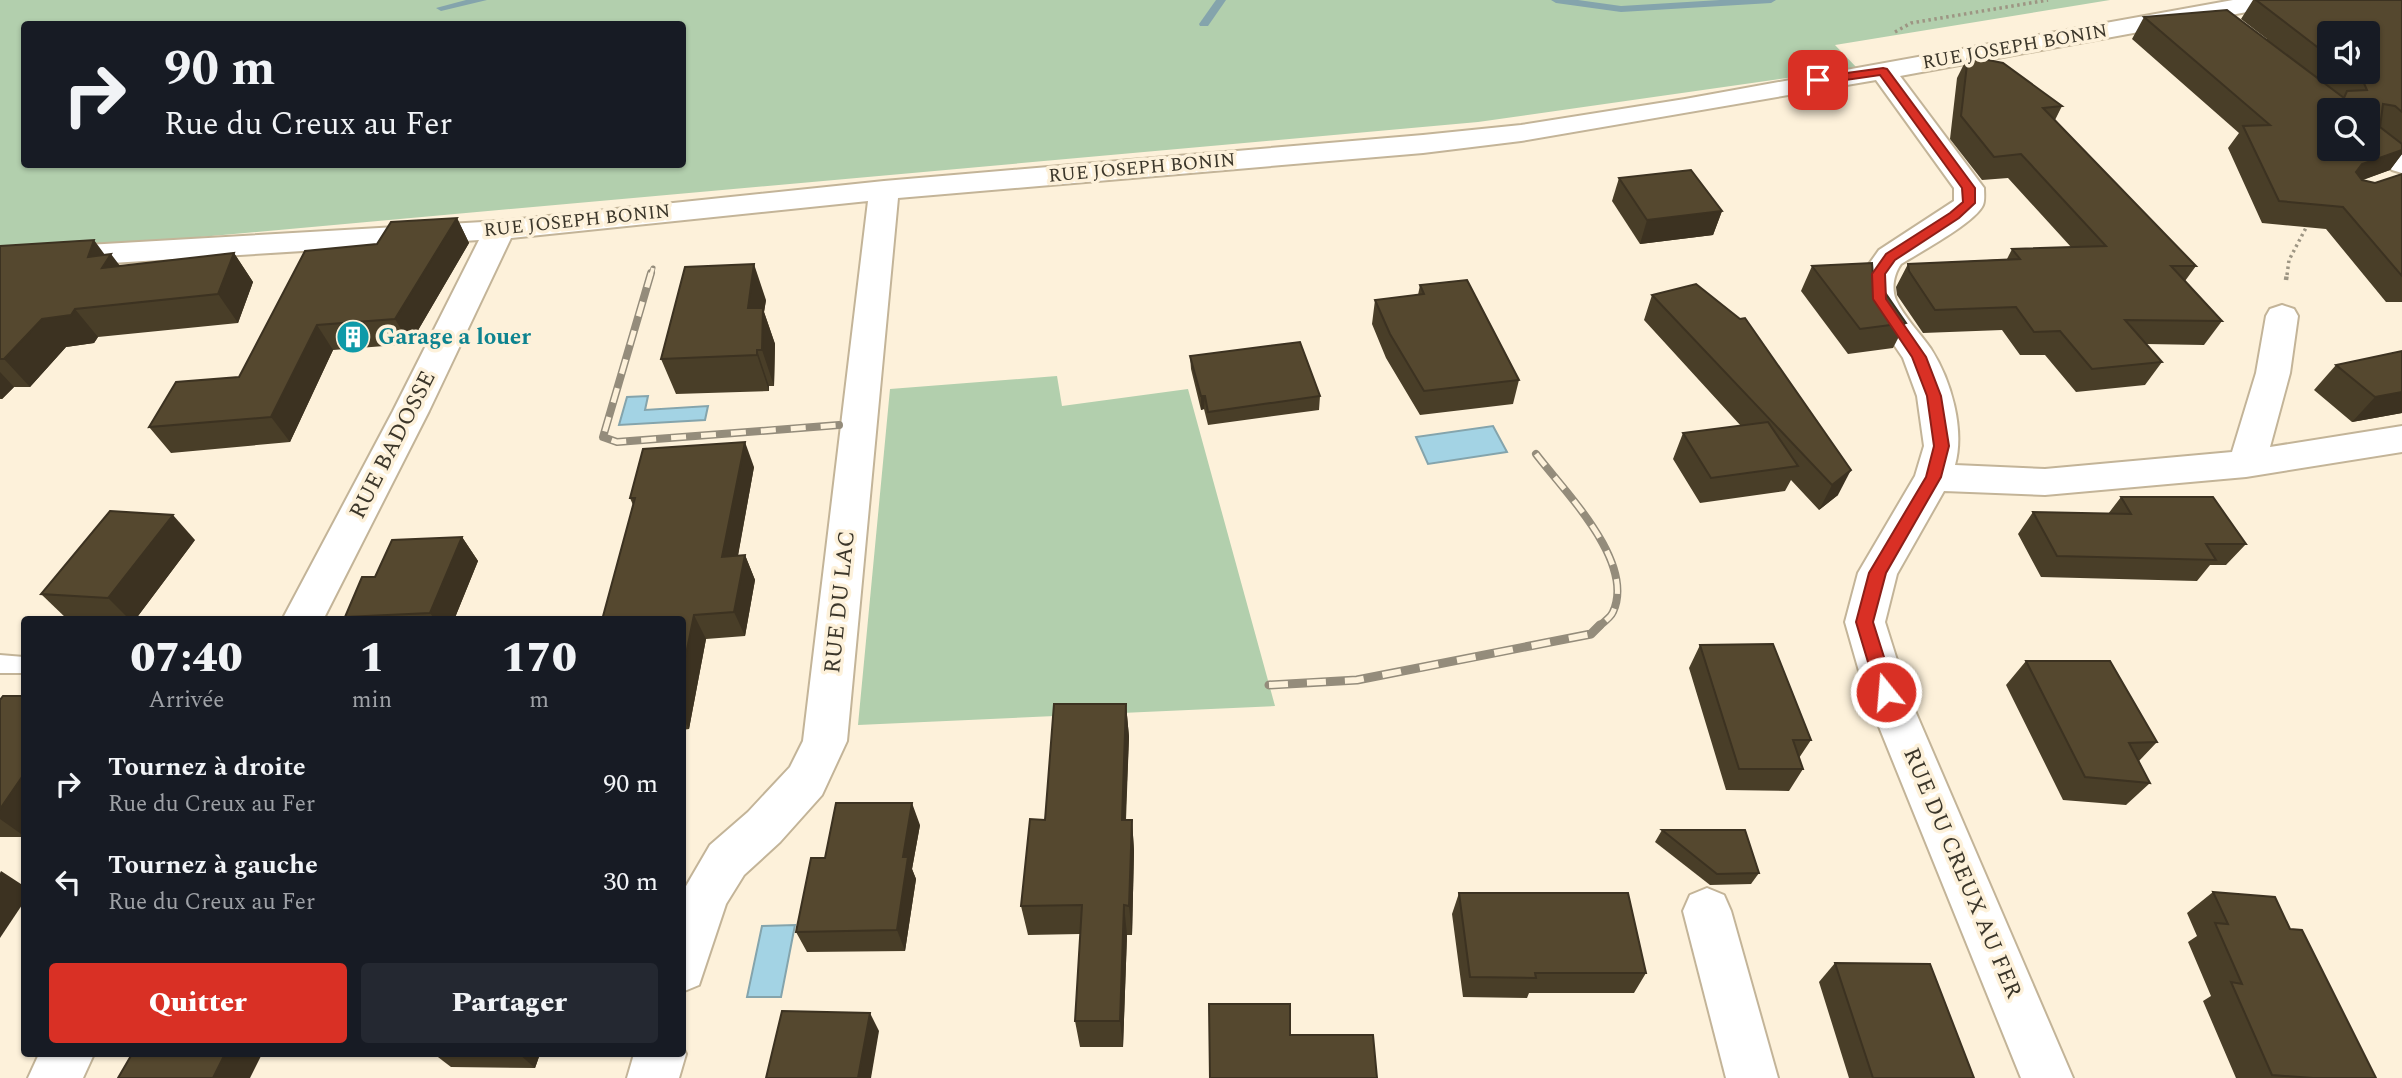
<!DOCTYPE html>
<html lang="fr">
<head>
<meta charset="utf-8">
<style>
  :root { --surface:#171b24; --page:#242831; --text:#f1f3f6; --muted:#9ea1a6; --accent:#d93025 }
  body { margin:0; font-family:Spectral,serif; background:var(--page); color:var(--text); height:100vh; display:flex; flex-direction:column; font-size:26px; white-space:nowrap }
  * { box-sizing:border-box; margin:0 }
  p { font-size:23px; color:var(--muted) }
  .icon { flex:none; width:38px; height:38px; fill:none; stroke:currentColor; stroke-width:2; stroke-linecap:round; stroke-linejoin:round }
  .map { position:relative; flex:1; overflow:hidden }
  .side { position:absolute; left:21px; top:616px; width:665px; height:441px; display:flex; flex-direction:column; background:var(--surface); border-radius:7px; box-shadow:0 2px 5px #0004 }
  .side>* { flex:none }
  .hud { position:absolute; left:21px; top:21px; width:665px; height:147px; border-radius:7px; box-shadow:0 2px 5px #0004; background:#171b24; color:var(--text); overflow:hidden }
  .buttons { position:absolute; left:2317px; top:21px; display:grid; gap:14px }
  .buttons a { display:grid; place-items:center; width:63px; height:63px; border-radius:7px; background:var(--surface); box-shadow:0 2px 5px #0004; font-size:35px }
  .pin { position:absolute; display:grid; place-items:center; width:60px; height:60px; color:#fff; margin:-30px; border-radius:14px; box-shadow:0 4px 10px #0006 }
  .me { position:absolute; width:77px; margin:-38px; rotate:343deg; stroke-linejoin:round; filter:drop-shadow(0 0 5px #0008) }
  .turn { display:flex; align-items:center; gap:24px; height:147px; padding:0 28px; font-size:32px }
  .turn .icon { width:91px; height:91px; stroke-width:2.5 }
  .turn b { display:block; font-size:49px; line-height:60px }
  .eta { display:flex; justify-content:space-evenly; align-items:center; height:119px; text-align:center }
  .eta b { font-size:42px; font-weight:800; line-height:49px }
  .action { display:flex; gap:14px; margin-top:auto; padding:14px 28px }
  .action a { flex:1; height:80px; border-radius:7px; background:var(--accent); color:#fff; font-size:28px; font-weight:800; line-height:80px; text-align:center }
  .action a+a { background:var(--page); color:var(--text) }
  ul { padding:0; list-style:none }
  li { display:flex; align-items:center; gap:21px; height:98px; padding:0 28px }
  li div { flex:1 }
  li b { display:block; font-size:26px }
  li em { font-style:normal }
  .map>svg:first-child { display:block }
  .green { fill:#b2cfad; fill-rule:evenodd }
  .water { fill:#a3d3e4; stroke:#84a4ac; stroke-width:2 }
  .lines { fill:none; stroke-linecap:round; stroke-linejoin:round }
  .stream { fill:#84a4ac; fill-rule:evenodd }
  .service-casing { stroke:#c3b498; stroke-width:4 }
  .minor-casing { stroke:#c3b498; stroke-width:4 }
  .path-far1 { stroke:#9d9583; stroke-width:3.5; stroke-dasharray:2.5 3.5; stroke-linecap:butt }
  .path { stroke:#9d9583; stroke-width:4.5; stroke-dasharray:3.5 5; stroke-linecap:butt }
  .service { fill:#fff; fill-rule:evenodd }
  .minor { fill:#fff; fill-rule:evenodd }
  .rail-far2-casing { stroke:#948c7b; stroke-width:5 }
  .rail-far1-casing { stroke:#948c7b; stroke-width:8 }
  .rail-casing { stroke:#948c7b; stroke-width:9 }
  .rail-far2 { stroke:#fdf1da; stroke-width:3.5; stroke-dasharray:11; stroke-linecap:butt }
  .rail-far1 { stroke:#fdf1da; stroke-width:5; stroke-dasharray:15; stroke-linecap:butt }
  .rail { stroke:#fdf1da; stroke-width:6; stroke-dasharray:19; stroke-linecap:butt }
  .wall { fill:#493e28; fill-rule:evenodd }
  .shaded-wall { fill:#3c3221 }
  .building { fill:#55482f; stroke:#3c3221; stroke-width:2; fill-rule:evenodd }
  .route { fill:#d93025; stroke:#8d1f18; stroke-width:2 }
  .labels { text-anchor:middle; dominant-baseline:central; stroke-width:7; stroke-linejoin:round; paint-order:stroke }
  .far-street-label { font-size:19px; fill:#3b362a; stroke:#fdf1da }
  .culture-label { font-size:23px; font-weight:bold; fill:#0d838f; stroke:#fdf1da; text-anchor:start }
  .street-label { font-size:23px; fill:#3b362a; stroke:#fdf1da }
</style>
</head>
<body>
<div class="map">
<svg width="2402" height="1078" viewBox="0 0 2402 1078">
  <rect width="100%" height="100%" fill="#fdf1da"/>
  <g class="green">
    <path d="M0 0H2110L1835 45 1857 68 1478 122 0 255ZM24 24H682V164H24Z"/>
    <polygon points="1057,376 1062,406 1188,389 1275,706 858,725 890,389"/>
  </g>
  <g class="water">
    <polygon points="648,396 645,410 708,406 705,420 619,425 627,397"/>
    <polygon points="1493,426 1507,452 1428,464 1416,437"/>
    <polygon points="795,925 781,997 747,997 762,926"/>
  </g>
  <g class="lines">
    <g class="stream">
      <polygon points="466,0 487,0 441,11 436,8"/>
      <polygon points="1216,0 1226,0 1208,26 1200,26 1199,24"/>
      <polygon points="1551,0 1578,0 1621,6 1720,0 1776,0 1771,3 1621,12 1556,3"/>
    </g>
    <defs>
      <polygon id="service" points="0,655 24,657 24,673 0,673"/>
      <g id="minor">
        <path d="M2233 0H2286L2283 5 2274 7 1900 76 1984 188C1984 193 1985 200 1983 205 1976 222 1919 253 1901 264 1894 274 1891 288 1896 300 1904 317 1920 333 1931 349 1951 380 1965 429 1955 465L2045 469 2232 452 2256 373 2266 316 2270 309 2282 305 2294 309 2298 316 2290 373 2270 447 2402 426V452L2246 477 2045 495 1944 491 1897 574 1885 622 1907 692 2073 1078H2021L1865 692 1845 622 1858 573 1915 476 1924 446 1917 396 1903 358 1863 299 1862 274 1879 250 1954 201V188L1876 80 1521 141 1423 153 898 198 847 741 822 795 780 842 744 875 726 904 699 985 682 992V893L710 845 748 812 790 767 803 741 868 201 511 238 429 411 323 620H282L393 411 479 240 0 270V250L500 221 884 181 1423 135 1521 125 1685 99Z"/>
        <polygon points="2368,128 2378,130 2402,150 2402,173 2392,170 2366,149"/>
        <polygon points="1707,888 1724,895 1731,911 1778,1078 1726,1078 1683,911 1690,895"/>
        <polygon points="682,1046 686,1054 679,1078 627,1078 634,1054 682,1054"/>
        <polygon points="39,1054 94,1054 83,1078 28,1078"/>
      </g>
    </defs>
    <use href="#service" class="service-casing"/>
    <use href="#minor" class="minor-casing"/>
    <g class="path-far1">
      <polyline points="1895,32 1911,23 2048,0"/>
      <polyline points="2287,275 2289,260 2308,224"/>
    </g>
    <polyline class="path" points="2286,280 2287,273"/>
    <use href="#service" class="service"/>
    <use href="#minor" class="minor"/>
    <defs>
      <polyline id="rail-far2" points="651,275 653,268"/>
      <g id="rail-far1">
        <polyline points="651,273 603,437 617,442 839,425"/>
        <path d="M1536 454C1564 491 1636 562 1613 612 1611 617 1603 623 1598 627"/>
      </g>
      <polyline id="rail" points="1269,685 1357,680 1591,634 1600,625"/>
    </defs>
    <use href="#rail-far2" class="rail-far2-casing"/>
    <use href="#rail-far1" class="rail-far1-casing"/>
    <use href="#rail" class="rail-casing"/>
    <use href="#rail-far2" class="rail-far2"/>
    <use href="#rail-far1" class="rail-far1"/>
    <use href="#rail" class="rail"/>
  </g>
  <g class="wall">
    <path d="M2253 0H2402V154L2390 170 2363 180 2375 183 2402 174V302H2386L2326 229 2262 223 2228 148 2239 133 2132 39 2144 17 2267 39 2241 19ZM2329 33 2368 72H2329Z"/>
    <polygon points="1968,56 2062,106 2055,120 2196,266 2185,281 2222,321 2204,345 2146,344 2162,362 2145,385 2076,392 2045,355 2020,355 2002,330 1923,333 1897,295 1896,287 1908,264 2007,259 2012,249 2071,247 2008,178 1982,180 1950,139 1957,78"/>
    <polygon points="1619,178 1722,211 1713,235 1640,244 1612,201"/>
    <polygon points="457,218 469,243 410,344 333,350 290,442 171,453 149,427 239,377 377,244"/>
    <polygon points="0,246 105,255 120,266 234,253 253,282 238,323 98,337 94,343 66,347 30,387 14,387 2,399 0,399"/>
    <polygon points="1812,266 1873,275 1906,323 1893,348 1848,354 1801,291"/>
    <polygon points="1420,285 1519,380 1513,404 1420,415 1386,358 1372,324 1375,300 1418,295"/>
    <polygon points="1652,295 1740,319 1745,318 1838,495 1819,510 1791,480 1785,491 1700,503 1673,459 1683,433 1741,426 1644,320"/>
    <polygon points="766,300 764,312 775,344 774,386 769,386 769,391 676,394 661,359"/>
    <polygon points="2402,351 2402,413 2352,422 2314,390 2336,365"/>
    <polygon points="1190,356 1320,396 1319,410 1208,425 1204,409 1201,410 1191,369"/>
    <polygon points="754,467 738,556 745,555 755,580 745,636 706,639 689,729 682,730 682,620 630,498"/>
    <polygon points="2121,497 2246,544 2226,565 2210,565 2197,581 2041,577 2018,534 2033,512 2108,514"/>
    <polygon points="462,537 478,561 454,620 347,620 345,617 375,577"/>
    <polygon points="195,540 135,620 67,619 41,594"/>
    <polygon points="1700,645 1811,740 1799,758 1803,769 1789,791 1726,790 1689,668"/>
    <polygon points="2026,661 2157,742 2139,761 2150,783 2126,805 2063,800 2006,685"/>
    <polygon points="24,696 24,837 0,837 0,700"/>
    <polygon points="1126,704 1129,737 1126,820 1132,820 1134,851 1132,935 1127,935 1123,1047 1080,1047 1075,1021 1080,934 1028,935 1021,906 1045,820"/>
    <polygon points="920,825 912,869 916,879 905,951 807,952 796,932 825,858"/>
    <polygon points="1662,830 1759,873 1751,884 1710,885 1655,842"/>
    <polygon points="2213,892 2290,929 2376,1078 2236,1078 2203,1001 2211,996 2188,942 2197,936 2187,913"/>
    <polygon points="1459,893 1646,973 1634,993 1529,993 1527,998 1463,997 1452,914"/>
    <polygon points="1835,963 1974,1078 1849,1078 1819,982"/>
    <polygon points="434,1054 540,1054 535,1068 451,1067"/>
  </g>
  <g class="shaded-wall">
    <polygon points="2402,150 2402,154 2390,170 2345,186 2362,164"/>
    <polygon points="1722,211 1713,235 1640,244 1647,220"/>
    <polygon points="457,218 469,243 410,344 395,319"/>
    <polygon points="94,240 108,259 111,254 133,283 124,296 88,257"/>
    <polygon points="234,253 253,282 238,323 218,294"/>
    <polygon points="754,264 766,300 764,312 775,344 774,386 748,308"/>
    <polygon points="75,309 98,337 94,343 66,347 30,387 4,359 42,319"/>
    <polygon points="317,325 333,350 290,442 271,417"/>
    <polygon points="757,350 769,386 769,391 757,355"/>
    <polygon points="0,372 14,387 2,399 0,397"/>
    <polygon points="2402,392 2402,413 2352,422 2375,397"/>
    <polygon points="1201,396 1205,396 1204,409 1201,410"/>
    <polygon points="745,442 754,467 733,582 722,557"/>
    <polygon points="1851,470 1838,495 1819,510 1832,485"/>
    <polygon points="173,515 195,540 135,620 130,620 108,598"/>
    <polygon points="462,537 478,561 454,620 435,620 430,613"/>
    <polygon points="745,555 755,580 745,636 734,612"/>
    <polygon points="694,615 706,639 689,729 682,717 682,674"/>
    <polygon points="1126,704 1129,737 1124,851 1122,820"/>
    <polygon points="24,774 24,836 0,819 0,809"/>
    <polygon points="912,803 920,825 912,869 916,879 905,951 897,930 903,857"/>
    <polygon points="1132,820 1134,851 1132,935 1129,906"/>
    <polygon points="1,871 24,886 24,902 0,938 0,873"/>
    <polygon points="1124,905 1127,935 1123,1047 1120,1021"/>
    <polygon points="870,1013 879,1031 871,1078 858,1078"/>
    <polygon points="225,1054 262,1054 250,1078 213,1078"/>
    <polygon points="519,1054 540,1054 535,1068"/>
  </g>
  <g class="building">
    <path d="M2256 0H2402V112L2395 106 2383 104 2380 127 2402 144V150L2362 164 2356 172 2362 180 2375 183 2402 174V276L2343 207 2279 201 2243 126 2270 125 2144 17 2227 10 2344 98 2347 91 2367 90 2363 81 2351 72H2368V33H2329V56ZM2329 110H2368V149H2329Z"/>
    <polygon points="1968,56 2003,63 2062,106 2043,108 2196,266 2171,266 2222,321 2125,320 2162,362 2092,369 2060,331 2034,332 2016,307 1935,310 1909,271 1908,264 2020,259 2012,249 2106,246 2021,154 1994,157 1961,116"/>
    <polygon points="1691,170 1722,211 1647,220 1619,178"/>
    <polygon points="457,218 395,319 317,325 271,417 149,427 176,382 239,377 305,251 377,244 391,222"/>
    <polygon points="94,240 88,257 111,254 102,268 234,253 218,294 75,309 71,315 42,319 4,359 0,359 0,246"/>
    <polygon points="1872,263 1873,275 1906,323 1860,329 1812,266"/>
    <polygon points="754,264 748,308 763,308 762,350 757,350 757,355 661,359 685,267"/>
    <polygon points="1467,280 1519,380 1424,391 1390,334 1375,300 1424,294 1420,285"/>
    <polygon points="1696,284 1740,319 1745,318 1851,470 1832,485 1652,295"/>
    <polygon points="1300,342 1320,396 1208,412 1205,396 1201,396 1190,356"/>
    <polygon points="2402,351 2402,392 2375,397 2336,365"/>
    <polygon points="1768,422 1798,466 1711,478 1683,433"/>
    <polygon points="745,442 722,557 745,555 734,612 694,615 682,674 682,620 602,620 635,498 630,498 643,449"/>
    <polygon points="2121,497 2213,497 2246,544 2206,544 2216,560 2057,556 2033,512 2131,514"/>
    <polygon points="110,511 173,515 108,598 41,594"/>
    <polygon points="462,537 430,613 345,617 362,577 375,577 392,540"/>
    <polygon points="1773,644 1811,740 1793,740 1803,769 1739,769 1700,645"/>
    <polygon points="2026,661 2110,661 2157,742 2129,743 2150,783 2085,777"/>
    <polygon points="3,696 24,696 24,774 0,809 0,700"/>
    <polygon points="1054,704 1126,704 1122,820 1132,820 1129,906 1124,905 1120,1021 1075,1021 1082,905 1021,906 1030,819 1045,820"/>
    <polygon points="836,803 912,803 903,857 908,857 897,930 796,932 811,858 825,858"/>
    <polygon points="1662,830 1745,830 1759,873 1717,874"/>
    <polygon points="2213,892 2275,897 2290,929 2302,930 2376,1078 2313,1078 2272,1075 2231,982 2242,984 2215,923 2228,924"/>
    <polygon points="1459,893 1628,893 1646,973 1535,973 1536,978 1470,977"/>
    <polygon points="1835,963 1930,964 1974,1078 1873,1078"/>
    <polygon points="1209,1004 1290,1004 1290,1035 1373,1035 1377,1078 1210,1078"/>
    <polygon points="782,1011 870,1013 858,1078 766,1078"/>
    <polygon points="132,1054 225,1054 213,1078 118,1078"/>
  </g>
  <polygon class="route" points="1883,68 1887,69 1975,188 1975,203 1959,218 1895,260 1885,274 1886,299 1926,357 1941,396 1949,446 1941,477 1886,573 1873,622 1895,692 1892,697 1886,699 1880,697 1877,692 1856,622 1869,573 1926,477 1934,446 1927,396 1912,357 1873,299 1872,274 1886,254 1950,213 1963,202 1962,188 1880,75 1818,84 1813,80 1818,77"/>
  <defs>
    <symbol id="building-disc" viewBox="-11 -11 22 22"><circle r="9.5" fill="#0f9aa8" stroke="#fdf1da"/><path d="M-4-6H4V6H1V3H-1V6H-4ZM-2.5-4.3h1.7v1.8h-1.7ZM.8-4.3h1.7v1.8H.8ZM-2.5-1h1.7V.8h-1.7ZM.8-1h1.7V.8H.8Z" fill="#fff"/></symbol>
  </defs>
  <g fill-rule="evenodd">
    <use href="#building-disc" x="334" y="318" width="38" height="38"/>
  </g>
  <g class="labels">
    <g class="far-street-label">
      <text transform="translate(2015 47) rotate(-10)">RUE JOSEPH BONIN</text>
      <text transform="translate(1142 168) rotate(-5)">RUE JOSEPH BONIN</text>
      <text transform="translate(577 221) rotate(-6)">RUE JOSEPH BONIN</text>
    </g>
    <g class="culture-label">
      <text x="378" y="337">Garage a louer</text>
    </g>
    <g class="street-label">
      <text transform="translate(393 445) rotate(-63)">RUE BADOSSE</text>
      <text transform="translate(840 602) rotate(-84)">RUE DU LAC</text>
      <text transform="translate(1962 873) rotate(67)">RUE DU CREUX AU FER</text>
    </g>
  </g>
</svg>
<div class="buttons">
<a><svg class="icon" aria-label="sound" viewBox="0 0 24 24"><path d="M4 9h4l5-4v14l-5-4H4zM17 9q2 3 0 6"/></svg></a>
<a><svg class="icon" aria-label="search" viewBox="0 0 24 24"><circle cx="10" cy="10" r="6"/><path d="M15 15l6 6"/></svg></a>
</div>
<div class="pin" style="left:1818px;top:80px;background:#d93025"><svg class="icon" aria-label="arrive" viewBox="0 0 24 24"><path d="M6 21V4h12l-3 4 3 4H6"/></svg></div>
<svg class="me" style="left:1886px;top:692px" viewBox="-20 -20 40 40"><circle r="17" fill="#d93025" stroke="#fff" stroke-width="3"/><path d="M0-11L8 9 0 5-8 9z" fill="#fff"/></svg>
<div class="hud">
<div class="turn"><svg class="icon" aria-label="right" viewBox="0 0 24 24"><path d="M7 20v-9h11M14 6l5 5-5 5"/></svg><div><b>90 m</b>Rue du Creux au Fer</div></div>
</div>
<section class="side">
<div class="eta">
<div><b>07:40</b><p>Arrivée</p></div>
<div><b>1</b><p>min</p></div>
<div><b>170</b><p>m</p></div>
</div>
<ul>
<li><svg class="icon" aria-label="right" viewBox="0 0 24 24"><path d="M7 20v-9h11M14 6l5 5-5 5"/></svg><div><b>Tournez à droite</b><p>Rue du Creux au Fer</p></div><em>90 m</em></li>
<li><svg class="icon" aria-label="left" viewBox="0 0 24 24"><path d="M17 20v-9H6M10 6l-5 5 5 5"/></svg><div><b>Tournez à gauche</b><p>Rue du Creux au Fer</p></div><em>30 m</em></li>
</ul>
<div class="action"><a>Quitter</a><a>Partager</a></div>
</section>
</div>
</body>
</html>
